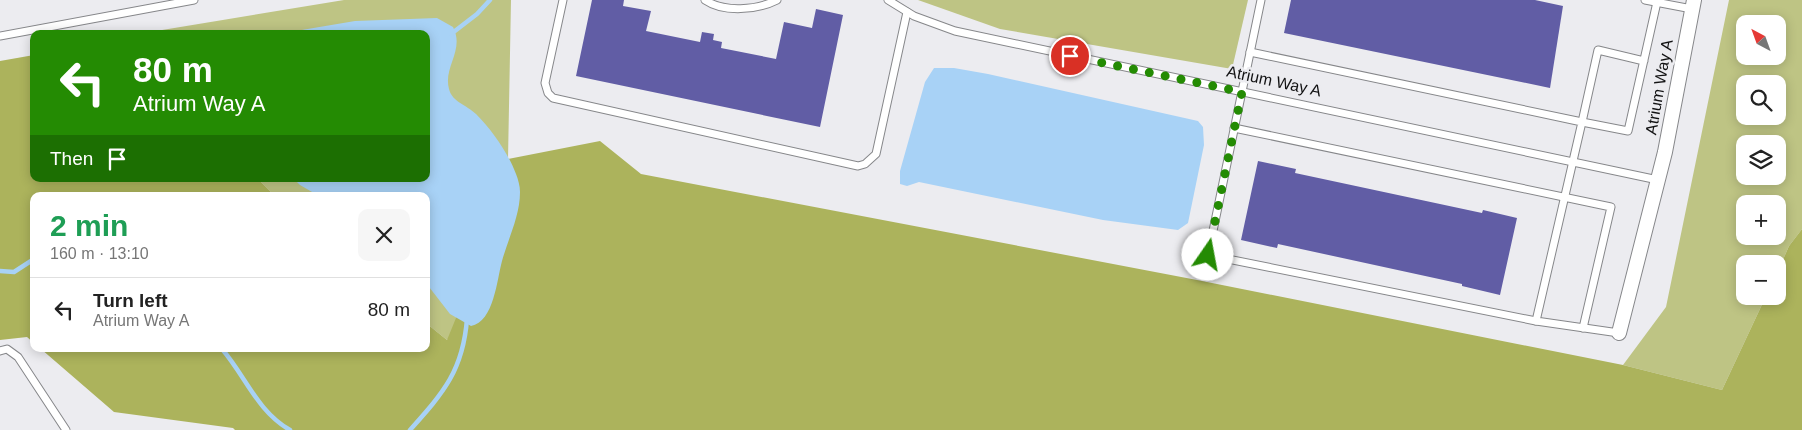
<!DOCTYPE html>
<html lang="en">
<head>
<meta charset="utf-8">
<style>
  :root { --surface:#fff; --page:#f6f6f6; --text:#222; --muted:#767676; --line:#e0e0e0 }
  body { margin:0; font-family:Arial,sans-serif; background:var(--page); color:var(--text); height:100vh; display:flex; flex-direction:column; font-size:19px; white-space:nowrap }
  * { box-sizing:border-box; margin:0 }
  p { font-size:16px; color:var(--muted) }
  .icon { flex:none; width:28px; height:28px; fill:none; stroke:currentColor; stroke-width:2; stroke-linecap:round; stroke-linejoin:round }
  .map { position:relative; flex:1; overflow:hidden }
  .panel { position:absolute; left:30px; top:192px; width:400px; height:160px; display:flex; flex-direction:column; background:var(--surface); border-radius:10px; box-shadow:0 2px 12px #0003 }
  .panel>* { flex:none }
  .hud { position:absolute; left:30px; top:30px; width:400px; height:152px; border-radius:10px; box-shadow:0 2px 12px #0003; background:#248b03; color:#fff; overflow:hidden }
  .needle { width:32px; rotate:319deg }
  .fabs { position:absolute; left:1736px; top:15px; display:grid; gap:10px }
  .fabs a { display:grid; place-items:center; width:50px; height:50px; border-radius:10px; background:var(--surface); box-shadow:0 2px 12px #0003; font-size:25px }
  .pin { position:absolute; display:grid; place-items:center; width:42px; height:42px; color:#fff; margin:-21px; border:2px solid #fff; border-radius:50%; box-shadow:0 1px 5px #0007 }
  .me { position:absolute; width:55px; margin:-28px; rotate:12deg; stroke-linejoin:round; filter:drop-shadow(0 0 4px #0008) }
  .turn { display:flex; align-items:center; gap:18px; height:105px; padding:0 20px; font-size:22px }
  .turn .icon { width:65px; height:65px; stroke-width:2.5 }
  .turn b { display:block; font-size:35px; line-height:42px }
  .then { display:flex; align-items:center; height:48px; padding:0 20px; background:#0003; gap:10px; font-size:19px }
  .round { display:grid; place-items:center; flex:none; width:52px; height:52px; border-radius:10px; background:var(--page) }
  .head { display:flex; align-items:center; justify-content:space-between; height:85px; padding:0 20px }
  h1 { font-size:30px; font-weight:600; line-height:38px; color:#1e9e55 }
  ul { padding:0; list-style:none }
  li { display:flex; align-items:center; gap:15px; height:65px; padding:0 20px; border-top:1px solid var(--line) }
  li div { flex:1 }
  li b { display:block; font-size:19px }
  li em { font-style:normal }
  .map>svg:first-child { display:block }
  .green { fill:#bec484; fill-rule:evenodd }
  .forest { fill:#acb35c }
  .water { fill:#a8d2f6 }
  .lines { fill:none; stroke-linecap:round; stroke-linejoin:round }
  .stream { stroke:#a8d2f6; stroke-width:4.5 }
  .building { fill:#615da5 }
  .service-casing { stroke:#86878a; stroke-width:9 }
  .minor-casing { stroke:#86878a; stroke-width:16 }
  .service { stroke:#fff; stroke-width:7 }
  .minor { stroke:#fff; stroke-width:14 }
  .route { stroke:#248b03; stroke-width:9; stroke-dasharray:0 16.2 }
  .labels { text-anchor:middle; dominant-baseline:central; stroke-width:5; stroke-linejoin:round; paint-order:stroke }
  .street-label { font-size:16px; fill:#121213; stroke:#ececf0 }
</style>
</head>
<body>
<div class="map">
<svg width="1802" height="430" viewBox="0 0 1802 430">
  <rect width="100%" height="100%" fill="#ececf0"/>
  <g class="green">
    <polygon points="344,0 511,0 508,159 498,286 447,340 426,323 426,196 275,196 258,179 426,179 426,34 144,33"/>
    <polygon points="918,0 1248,0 1232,69 1000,29"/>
    <path d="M1729 0H1802V229L1789 246 1778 271V264H1745V296H1766L1722 390 1623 365 1666 307ZM1745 24H1778V56H1745ZM1745 84H1778V116H1745ZM1745 144H1778V176H1745ZM1745 204H1778V236H1745Z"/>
  </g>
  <g class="forest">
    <polygon points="34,55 34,179 258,179 275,196 34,196 34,343 27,337 0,340 0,61"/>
    <polygon points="600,141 641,174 1197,280 1623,365 1722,390 1766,296 1778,296 1778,271 1789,246 1802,229 1802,430 235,430 233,428 114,412 41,349 426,349 426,323 447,340 456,318 508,159"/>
  </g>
  <g class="water">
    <path d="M437 18 453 27C465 50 443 67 449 89 452 102 467 105 476 114 492 130 508 153 516 174 518 179 520 186 520 192 520 216 508 239 502 261 497 279 494 322 471 326L450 314 426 283V196H319L300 185 294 179H426V34H278L355 21Z"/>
    <polygon points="934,68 954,68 988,74 1198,121 1203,127 1204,145 1188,223 1178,230 1103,220 919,182 907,186 900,184 900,171 925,82"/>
  </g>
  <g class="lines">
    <g class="stream">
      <polyline points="451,34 477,14 490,0"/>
      <polyline points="0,271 14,272 34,259"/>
      <path d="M222 349C246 377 257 411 290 430"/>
      <path d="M410 430C443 393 463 371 467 319"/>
    </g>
  </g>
  <g class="building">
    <polygon points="592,0 624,0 623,6 651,11 646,31 700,42 702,32 714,34 713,40 722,42 721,48 776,59 784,22 812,28 816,9 843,15 820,127 576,76"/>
    <polygon points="1291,0 1535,0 1563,6 1550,88 1284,33"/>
    <polygon points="1258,161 1296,169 1295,173 1482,213 1483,210 1517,218 1500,295 1462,286 1462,284 1278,244 1277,248 1241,240"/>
  </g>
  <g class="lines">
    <defs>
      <g id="service">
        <polyline points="563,0 545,83 548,93 553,98 858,166 865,164 876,154 907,12"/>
        <path d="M705 0C724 13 757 10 777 0"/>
        <polyline points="888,0 914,16 955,31 1658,180"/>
        <polyline points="1261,0 1208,255 1536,321"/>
        <polyline points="1645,0 1692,9"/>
        <polyline points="0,36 194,0"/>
        <polyline points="1250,52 1582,122 1536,321 1619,333"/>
        <polyline points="1644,61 1598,50 1582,122 1628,131 1657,2"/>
        <polyline points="1234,128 1611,207 1583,328"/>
        <polyline points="0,351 7,349 18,357 66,430"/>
      </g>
      <polyline id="minor" points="1619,333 1665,152 1694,0"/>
    </defs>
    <use href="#service" class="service-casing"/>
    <use href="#minor" class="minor-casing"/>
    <use href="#service" class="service"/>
    <use href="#minor" class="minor"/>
  </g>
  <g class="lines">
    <polyline class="route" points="1070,56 1242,92 1208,255"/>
  </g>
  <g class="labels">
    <g class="street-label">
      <text transform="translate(1274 81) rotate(12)">Atrium Way A</text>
      <text transform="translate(1659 87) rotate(-80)">Atrium Way A</text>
    </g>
  </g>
</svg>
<div class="fabs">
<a><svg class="needle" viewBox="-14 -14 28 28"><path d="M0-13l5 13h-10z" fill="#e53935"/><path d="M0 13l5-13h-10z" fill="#767676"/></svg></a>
<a><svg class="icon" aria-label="search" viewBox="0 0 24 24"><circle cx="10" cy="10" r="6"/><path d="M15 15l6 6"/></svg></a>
<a><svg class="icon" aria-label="layers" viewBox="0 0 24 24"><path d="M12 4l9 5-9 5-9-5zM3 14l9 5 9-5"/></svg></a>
<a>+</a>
<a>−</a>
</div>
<div class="pin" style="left:1070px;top:56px;background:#d93025"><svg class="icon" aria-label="arrive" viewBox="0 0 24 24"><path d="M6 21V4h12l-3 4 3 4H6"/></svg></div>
<svg class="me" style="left:1208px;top:255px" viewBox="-20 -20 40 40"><circle r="19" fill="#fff"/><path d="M0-13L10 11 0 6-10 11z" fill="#248b03"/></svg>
<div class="hud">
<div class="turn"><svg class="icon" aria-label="left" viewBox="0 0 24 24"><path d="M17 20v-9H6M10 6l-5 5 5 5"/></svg><div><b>80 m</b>Atrium Way A</div></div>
<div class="then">Then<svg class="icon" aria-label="arrive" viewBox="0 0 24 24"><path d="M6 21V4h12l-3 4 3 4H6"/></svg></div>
</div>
<section class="panel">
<div class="head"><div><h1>2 min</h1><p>160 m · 13:10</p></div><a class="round"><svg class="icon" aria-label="close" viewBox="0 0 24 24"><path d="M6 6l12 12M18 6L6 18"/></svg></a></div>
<ul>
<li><svg class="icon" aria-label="left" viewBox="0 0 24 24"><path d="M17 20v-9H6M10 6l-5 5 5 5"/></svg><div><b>Turn left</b><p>Atrium Way A</p></div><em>80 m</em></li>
</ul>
</section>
</div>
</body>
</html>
